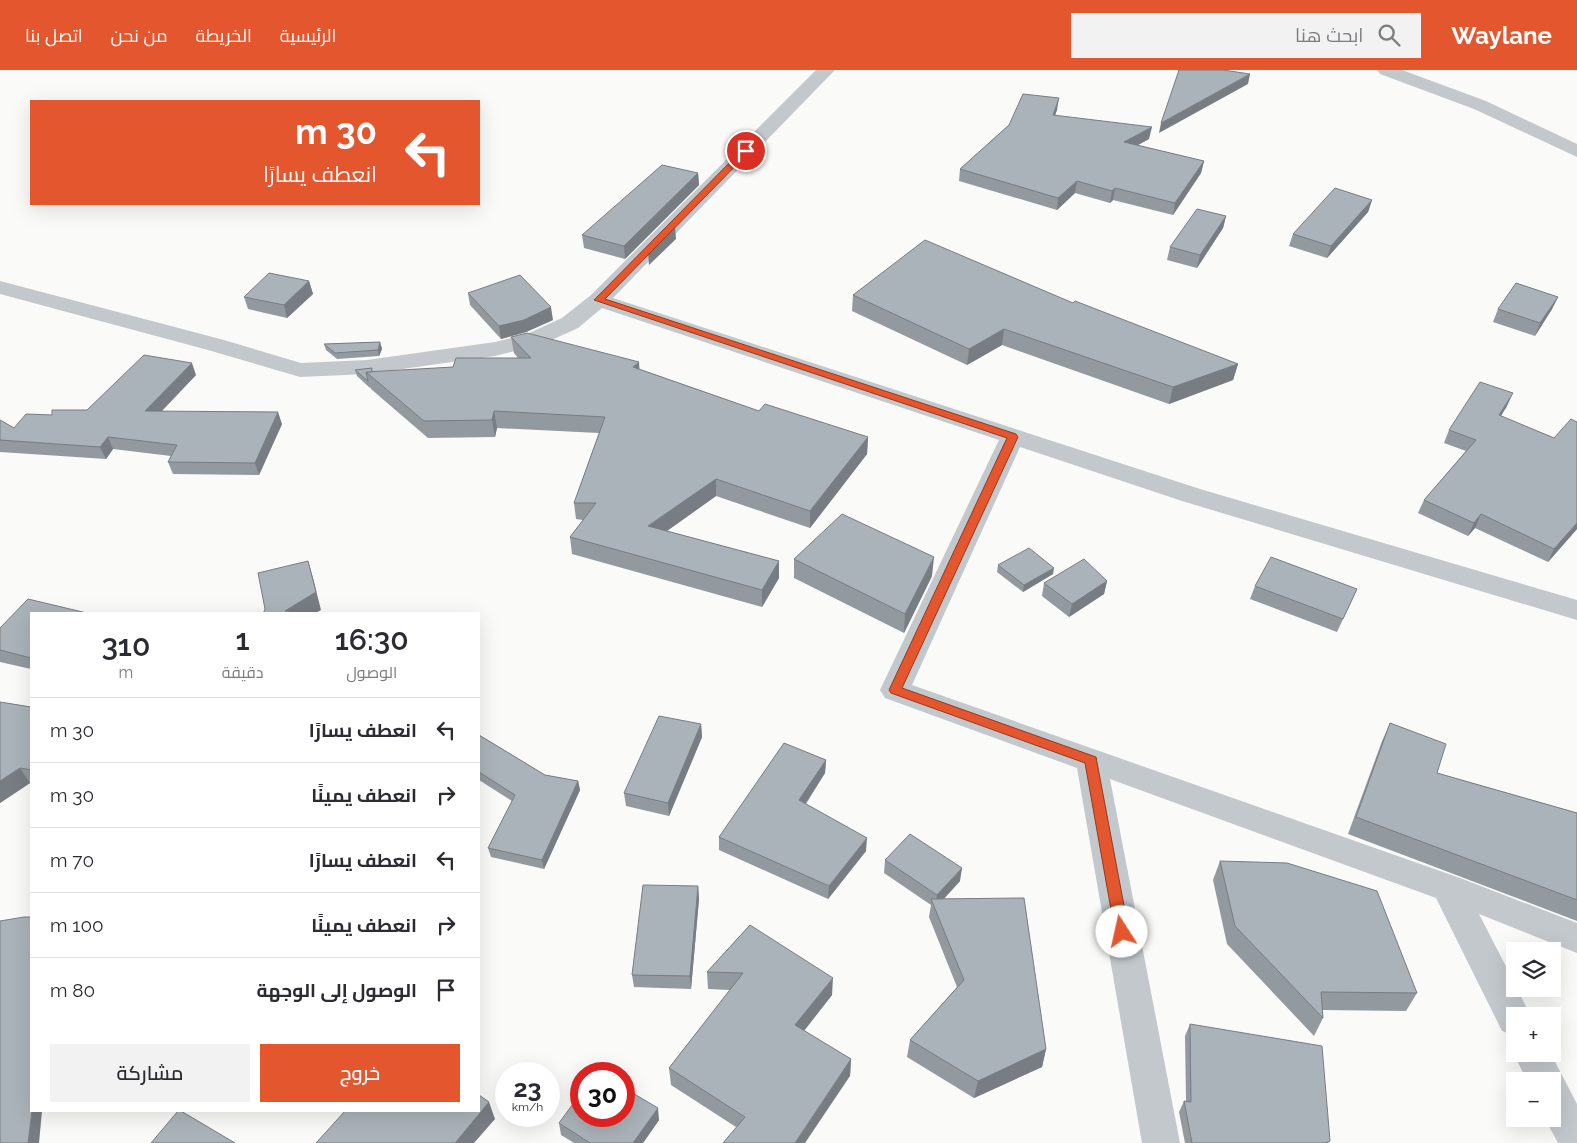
<!DOCTYPE html>
<html lang="ar">
<head>
<meta charset="utf-8">
<style>
  :root { --surface:#fff; --page:#f2f2f3; --text:#2b2b33; --muted:#7c7c81; --line:#e1e1e2; --accent:#e4572e }
  body { margin:0; font-family:Raleway,Cairo,sans-serif; background:var(--page); color:var(--text); direction:rtl; height:100vh; display:flex; flex-direction:column; font-size:19px; white-space:nowrap }
  * { box-sizing:border-box; margin:0 }
  p { font-size:16px; color:var(--muted) }
  .icon { flex:none; width:28px; height:28px; fill:none; stroke:currentColor; stroke-width:2; stroke-linecap:round; stroke-linejoin:round }
  .map { position:relative; flex:1; overflow:hidden; direction:ltr }
  .side { position:absolute; left:30px; top:542px; width:450px; height:500px; display:flex; flex-direction:column; background:var(--surface); border-radius:0px; box-shadow:0 5px 20px #0002; direction:rtl }
  .side>* { flex:none }
  .banner { position:absolute; left:30px; top:30px; width:450px; height:105px; border-radius:0px; box-shadow:0 5px 20px #0002; direction:rtl; background:#e4572e; color:#fff; overflow:hidden }
  .buttons { position:absolute; left:1506px; top:872px; display:grid; gap:10px }
  .buttons a { display:grid; place-items:center; width:55px; height:55px; border-radius:0px; background:var(--surface); box-shadow:0 5px 20px #0002; font-size:25px }
  .speed { position:absolute; left:495px; top:992px; display:flex; gap:10px; font-size:25px; font-weight:700; text-align:center }
  .speed>* { display:grid; place-content:center; width:65px; height:65px; border-radius:50%; background:var(--surface); box-shadow:0 5px 20px #0002; line-height:1 }
  .speed small { font-size:12px; font-weight:400 }
  .speed .limit { border:8px solid #d22; background:#fff; color:#111 }
  .pin { position:absolute; display:grid; place-items:center; width:42px; height:42px; color:#fff; margin:-21px; border:2px solid #fff; border-radius:50%; box-shadow:0 1px 5px #0007 }
  .me { position:absolute; width:55px; margin:-28px; rotate:350deg; stroke-linejoin:round; filter:drop-shadow(0 0 4px #0008) }
  .turn { display:flex; align-items:center; gap:18px; height:105px; padding:0 20px; font-size:22px }
  .turn .icon { width:65px; height:65px; stroke-width:2.5 }
  .turn b { display:block; font-size:35px; line-height:42px }
  .eta { display:flex; justify-content:space-evenly; align-items:center; height:85px; text-align:center }
  .eta b { font-size:30px; font-weight:600; line-height:35px }
  .button { display:flex; gap:10px; margin-top:auto; padding:10px 20px }
  .button a { flex:1; height:58px; border-radius:0px; background:var(--accent); color:#fff; font-size:20px; font-weight:600; line-height:58px; text-align:center }
  .button a+a { background:var(--page); color:var(--text) }
  ul { padding:0; list-style:none }
  li { display:flex; align-items:center; gap:15px; height:65px; padding:0 20px; border-top:1px solid var(--line) }
  li div { flex:1 }
  li b { display:block; font-size:19px }
  li em { font-style:normal }
  header { display:flex; align-items:center; gap:30px; box-sizing:border-box; height:70px; padding:0 25px; background:var(--accent); color:#fff }
  header strong { font-size:24px }
  nav { display:flex; gap:28px; margin-inline-start:auto; font-size:18px }
  .search { width:350px; height:45px; background:var(--page); display:flex; align-items:center; gap:12px; box-sizing:border-box; padding:0 18px; border-radius:0px; color:var(--muted); font-size:19px }
  .map>svg:first-child { display:block }
  .lines { fill:none; stroke-linecap:round; stroke-linejoin:round }
  .street { fill:#c3c8cc; fill-rule:evenodd }
  .wall { fill:#929a9f }
  .shaded-wall { fill:#777d82 }
  .building { fill:#aab3b9; stroke:#777d82 }
  .route { fill:#e4572e; stroke:#94391e }
</style>
</head>
<body>
<header>
<strong>Waylane</strong>
<div class="search"><svg class="icon" aria-label="search" viewBox="0 0 24 24"><circle cx="10" cy="10" r="6"/><path d="M15 15l6 6"/></svg>ابحث هنا</div>
<nav><a>الرئيسية</a><a>الخريطة</a><a>من نحن</a><a>اتصل بنا</a></nav>
</header>
<div class="map">
<svg width="1577" height="1073" viewBox="0 0 1577 1073">
  <rect width="100%" height="100%" fill="#fafaf8"/>
  <g class="lines">
    <g class="street">
      <polygon points="816,0 835,0 613,228 1200,419 1577,530 1577,550 1182,431 1020,377 912,615 1460,808 1577,853 1577,883 1479,844 1515,914 1515,919 1517,919 1531,946 1515,946 1515,966 1502,961 1436,828 1110,709 1180,1073 1142,1073 1077,698 885,628 880,620 999,370 602,238 578,258 543,274 495,286 367,304 300,307 208,280 0,224 0,211 224,270 301,293 367,290 495,272 527,264 562,248 591,225"/>
      <polygon points="1377,0 1402,0 1486,31 1577,74 1577,87 1474,39 1380,4"/>
      <polygon points="1515,982 1515,984 1551,984 1577,1034 1577,1073 1558,1073 1545,1049 1552,1049 1552,1011 1527,1011 1514,984"/>
    </g>
  </g>
  <g class="wall">
    <polygon points="1057,40 1055,45 1149,69 1137,75 1204,91 1201,103 1173,145 1113,130 1110,133 1075,123 1057,140 959,111 960,99 1009,55"/>
    <polygon points="698,103 699,115 625,189 584,178 582,165"/>
    <polygon points="1372,130 1368,142 1327,188 1289,176 1293,164"/>
    <polygon points="1226,146 1223,158 1197,198 1167,190 1170,177"/>
    <polygon points="309,211 313,224 287,248 248,239 244,227"/>
    <polygon points="468,223 553,250 526,262 501,269 470,235"/>
    <polygon points="853,225 1073,233 1238,294 1233,310 1169,334 1002,275 967,295 852,241"/>
    <polygon points="1558,227 1552,239 1535,266 1493,252 1498,239"/>
    <polygon points="511,267 639,299 759,341 868,367 867,384 810,458 716,426 667,461 779,491 779,508 762,537 572,484 570,467 583,450 576,449 574,433 599,363 497,358 495,367 428,368 371,319 370,317 370,318 357,306 355,300 372,298 373,302 453,297 518,288 514,283"/>
    <polygon points="380,272 382,279 379,286 337,289 326,280 324,274"/>
    <polygon points="196,305 162,341 282,354 259,405 173,404 168,392 171,386 113,379 106,389 0,382 0,350 14,358 52,345 87,340"/>
    <polygon points="1507,336 1501,346 1554,368 1577,352 1577,459 1548,492 1475,458 1468,466 1418,443 1424,430 1466,381 1444,373 1449,360"/>
    <polygon points="794,489 932,506 904,563 794,508"/>
    <polygon points="998,495 1053,504 1023,522 997,502"/>
    <polygon points="1107,511 1104,524 1069,547 1042,526 1044,513"/>
    <polygon points="1255,516 1357,519 1351,532 1337,562 1250,529"/>
    <polygon points="31,544 31,599 0,592 0,558"/>
    <polygon points="0,632 31,637 31,713 30,713 0,733"/>
    <polygon points="1390,653 1437,703 1577,743 1577,851 1348,764 1382,671"/>
    <polygon points="701,654 702,667 669,746 626,736 624,723"/>
    <polygon points="479,665 545,705 578,711 580,720 544,799 491,787 488,778 512,731 479,710"/>
    <polygon points="826,690 825,703 806,734 866,781 828,829 719,780 719,767"/>
    <polygon points="885,790 960,811 944,829 1046,979 1042,997 974,1028 907,987 910,970 957,917 929,847 931,835 884,803"/>
    <polygon points="1220,791 1417,923 1406,941 1322,940 1323,948 1314,966 1227,874 1213,810"/>
    <polygon points="698,816 699,829 691,919 634,917 632,905"/>
    <polygon points="750,855 832,925 804,961 851,989 850,1006 736,1057 671,1015 669,998 730,920 708,919 707,902"/>
    <polygon points="1190,954 1329,1073 1185,1073 1179,1042 1184,1031 1186,1031 1185,966"/>
    <polygon points="659,1050 643,1073 574,1073 561,1065 559,1053"/>
  </g>
  <g class="shaded-wall">
    <polygon points="1250,4 1248,14 1159,63 1161,53"/>
    <polygon points="1059,28 1057,40 1051,56 1053,45"/>
    <polygon points="1152,57 1149,69 1122,84 1124,72"/>
    <polygon points="1204,91 1201,103 1173,145 1175,133"/>
    <polygon points="698,103 699,115 625,189 624,176"/>
    <polygon points="1077,111 1075,123 1057,140 1058,128"/>
    <polygon points="1115,118 1113,130 1110,133 1112,121"/>
    <polygon points="1372,130 1368,142 1327,188 1331,176"/>
    <polygon points="1226,146 1223,158 1197,198 1200,185"/>
    <polygon points="675,156 676,169 649,195 648,183"/>
    <polygon points="309,211 313,224 287,248 284,235"/>
    <polygon points="1558,227 1552,239 1535,266 1540,253"/>
    <polygon points="551,237 553,250 526,262 501,269 499,256"/>
    <polygon points="1004,259 1002,275 967,295 969,279"/>
    <polygon points="380,272 382,279 379,286 378,280"/>
    <polygon points="639,292 640,309 633,297"/>
    <polygon points="192,293 196,305 150,353 145,341"/>
    <polygon points="1238,294 1233,310 1169,334 1173,317"/>
    <polygon points="1513,323 1507,336 1493,358 1499,345"/>
    <polygon points="494,341 497,358 495,367 492,350"/>
    <polygon points="278,342 282,354 259,405 255,393"/>
    <polygon points="108,367 113,379 106,389 100,377"/>
    <polygon points="868,367 867,384 810,458 810,441"/>
    <polygon points="716,409 716,426 650,473 648,456"/>
    <polygon points="1481,444 1475,458 1468,466 1474,453"/>
    <polygon points="1577,453 1577,459 1548,492 1554,479"/>
    <polygon points="934,487 932,506 904,563 905,544"/>
    <polygon points="308,491 313,508 321,540 314,544 285,541"/>
    <polygon points="779,491 779,508 762,537 762,520"/>
    <polygon points="1054,498 1053,504 1023,522 1024,515"/>
    <polygon points="1107,511 1104,524 1069,547 1072,534"/>
    <polygon points="701,654 702,667 669,746 668,733"/>
    <polygon points="826,690 825,703 799,743 799,730"/>
    <polygon points="20,698 30,713 0,733 0,711"/>
    <polygon points="578,711 580,720 544,799 542,790"/>
    <polygon points="867,768 866,781 828,829 829,816"/>
    <polygon points="962,798 960,811 935,838 937,825"/>
    <polygon points="698,816 699,829 691,919 690,906"/>
    <polygon points="833,908 832,925 795,972 795,955"/>
    <polygon points="1046,979 1042,997 974,1028 978,1011"/>
    <polygon points="851,989 850,1006 805,1073 795,1073"/>
    <polygon points="489,1032 495,1049 474,1073 455,1073"/>
    <polygon points="658,1038 659,1050 643,1073 633,1073"/>
    <polygon points="32,1041 42,1041 39,1073 28,1073"/>
  </g>
  <g class="building">
    <polygon points="1179,0 1223,0 1250,4 1161,53"/>
    <polygon points="1023,24 1059,28 1053,45 1152,57 1124,72 1204,91 1175,133 1115,118 1112,121 1077,111 1058,128 960,99 1009,55"/>
    <polygon points="662,95 698,103 624,176 582,165"/>
    <polygon points="1335,118 1372,130 1331,176 1293,164"/>
    <polygon points="1197,139 1226,146 1200,185 1170,177"/>
    <polygon points="673,156 675,156 648,183"/>
    <polygon points="925,170 1073,233 1075,231 1238,294 1173,317 1004,259 969,279 853,225"/>
    <polygon points="269,203 309,211 284,235 244,227"/>
    <polygon points="520,205 551,237 524,250 499,256 468,223"/>
    <polygon points="1516,213 1558,227 1540,253 1498,239"/>
    <polygon points="527,263 639,292 633,297 759,341 765,334 868,367 810,441 716,409 648,456 779,491 762,520 570,467 596,433 574,433 605,347 494,341 492,350 424,351 366,302 453,297 456,288 531,288 511,267"/>
    <polygon points="380,272 378,280 335,283 324,274"/>
    <polygon points="144,285 192,293 145,341 278,342 255,393 168,392 177,375 108,367 100,377 0,370 0,350 14,358 26,344 52,345 52,340 87,340"/>
    <polygon points="372,298 371,302 366,302 368,311 355,300"/>
    <polygon points="1480,312 1513,323 1499,345 1554,368 1571,349 1577,352 1577,453 1554,479 1481,444 1474,453 1424,430 1476,370 1449,360"/>
    <polygon points="842,444 934,487 905,544 794,489"/>
    <polygon points="1029,478 1054,498 1024,515 998,495"/>
    <polygon points="1271,487 1357,519 1343,549 1255,516"/>
    <polygon points="1084,489 1107,511 1072,534 1044,513"/>
    <polygon points="308,491 316,522 285,541 328,544 263,544 265,539 258,503"/>
    <polygon points="28,529 91,544 31,544 31,588 0,580 0,558"/>
    <polygon points="0,632 31,637 31,700 20,698 0,711"/>
    <polygon points="659,646 701,654 668,733 624,723"/>
    <polygon points="1390,653 1446,674 1437,703 1577,743 1577,830 1356,747"/>
    <polygon points="479,665 545,705 578,711 542,790 488,778 515,725 479,702"/>
    <polygon points="784,673 826,690 799,730 867,768 829,816 719,767"/>
    <polygon points="910,764 962,798 937,825 885,790"/>
    <polygon points="1220,791 1287,793 1377,821 1417,923 1321,922 1323,948 1235,856"/>
    <polygon points="643,815 698,816 690,906 632,905"/>
    <polygon points="1024,828 1046,979 978,1011 910,970 964,910 931,829"/>
    <polygon points="24,847 31,847 32,1041 28,1073 0,1073 0,851"/>
    <polygon points="750,855 833,908 795,955 851,989 795,1073 723,1073 745,1047 669,998 743,903 707,902"/>
    <polygon points="1190,954 1322,976 1330,1071 1325,1073 1192,1073 1184,1031 1191,1032"/>
    <polygon points="624,1018 658,1038 633,1073 590,1073 559,1053 581,1023 581,1046 624,1046"/>
    <polygon points="479,1025 489,1032 455,1073 316,1073 345,1041 479,1041"/>
    <polygon points="178,1041 181,1041 235,1073 151,1073"/>
  </g>
  <polygon class="route" points="743,79 750,81 605,229 1016,364 1018,367 902,618 1096,687 1129,862 1127,867 1122,868 1117,867 1115,862 1085,693 891,623 889,620 1007,368 594,230"/>
</svg>
<div class="buttons">
<a><svg class="icon" aria-label="layers" viewBox="0 0 24 24"><path d="M12 4l9 5-9 5-9-5zM3 14l9 5 9-5"/></svg></a>
<a>+</a>
<a>−</a>
</div>
<div class="speed"><div>23<small>km/h</small></div><div class="limit">30</div></div>
<div class="pin" style="left:746px;top:81px;background:#d93025"><svg class="icon" aria-label="arrive" viewBox="0 0 24 24"><path d="M6 21V4h12l-3 4 3 4H6"/></svg></div>
<svg class="me" style="left:1122px;top:862px" viewBox="-20 -20 40 40"><circle r="19" fill="#fff"/><path d="M0-13L10 11 0 6-10 11z" fill="#e4572e"/></svg>
<div class="banner">
<div class="turn"><svg class="icon" aria-label="left" viewBox="0 0 24 24"><path d="M17 20v-9H6M10 6l-5 5 5 5"/></svg><div><b>30 m</b>انعطف يسارًا</div></div>
</div>
<section class="side">
<div class="eta">
<div><b>16:30</b><p>الوصول</p></div>
<div><b>1</b><p>دقيقة</p></div>
<div><b>310</b><p>m</p></div>
</div>
<ul>
<li><svg class="icon" aria-label="left" viewBox="0 0 24 24"><path d="M17 20v-9H6M10 6l-5 5 5 5"/></svg><div><b>انعطف يسارًا</b></div><em>30 m</em></li>
<li><svg class="icon" aria-label="right" viewBox="0 0 24 24"><path d="M7 20v-9h11M14 6l5 5-5 5"/></svg><div><b>انعطف يمينًا</b></div><em>30 m</em></li>
<li><svg class="icon" aria-label="left" viewBox="0 0 24 24"><path d="M17 20v-9H6M10 6l-5 5 5 5"/></svg><div><b>انعطف يسارًا</b></div><em>70 m</em></li>
<li><svg class="icon" aria-label="right" viewBox="0 0 24 24"><path d="M7 20v-9h11M14 6l5 5-5 5"/></svg><div><b>انعطف يمينًا</b></div><em>100 m</em></li>
<li><svg class="icon" aria-label="arrive" viewBox="0 0 24 24"><path d="M6 21V4h12l-3 4 3 4H6"/></svg><div><b>الوصول إلى الوجهة</b></div><em>80 m</em></li>
</ul>
<div class="button"><a>خروج</a><a>مشاركة</a></div>
</section>
</div>
</body>
</html>
